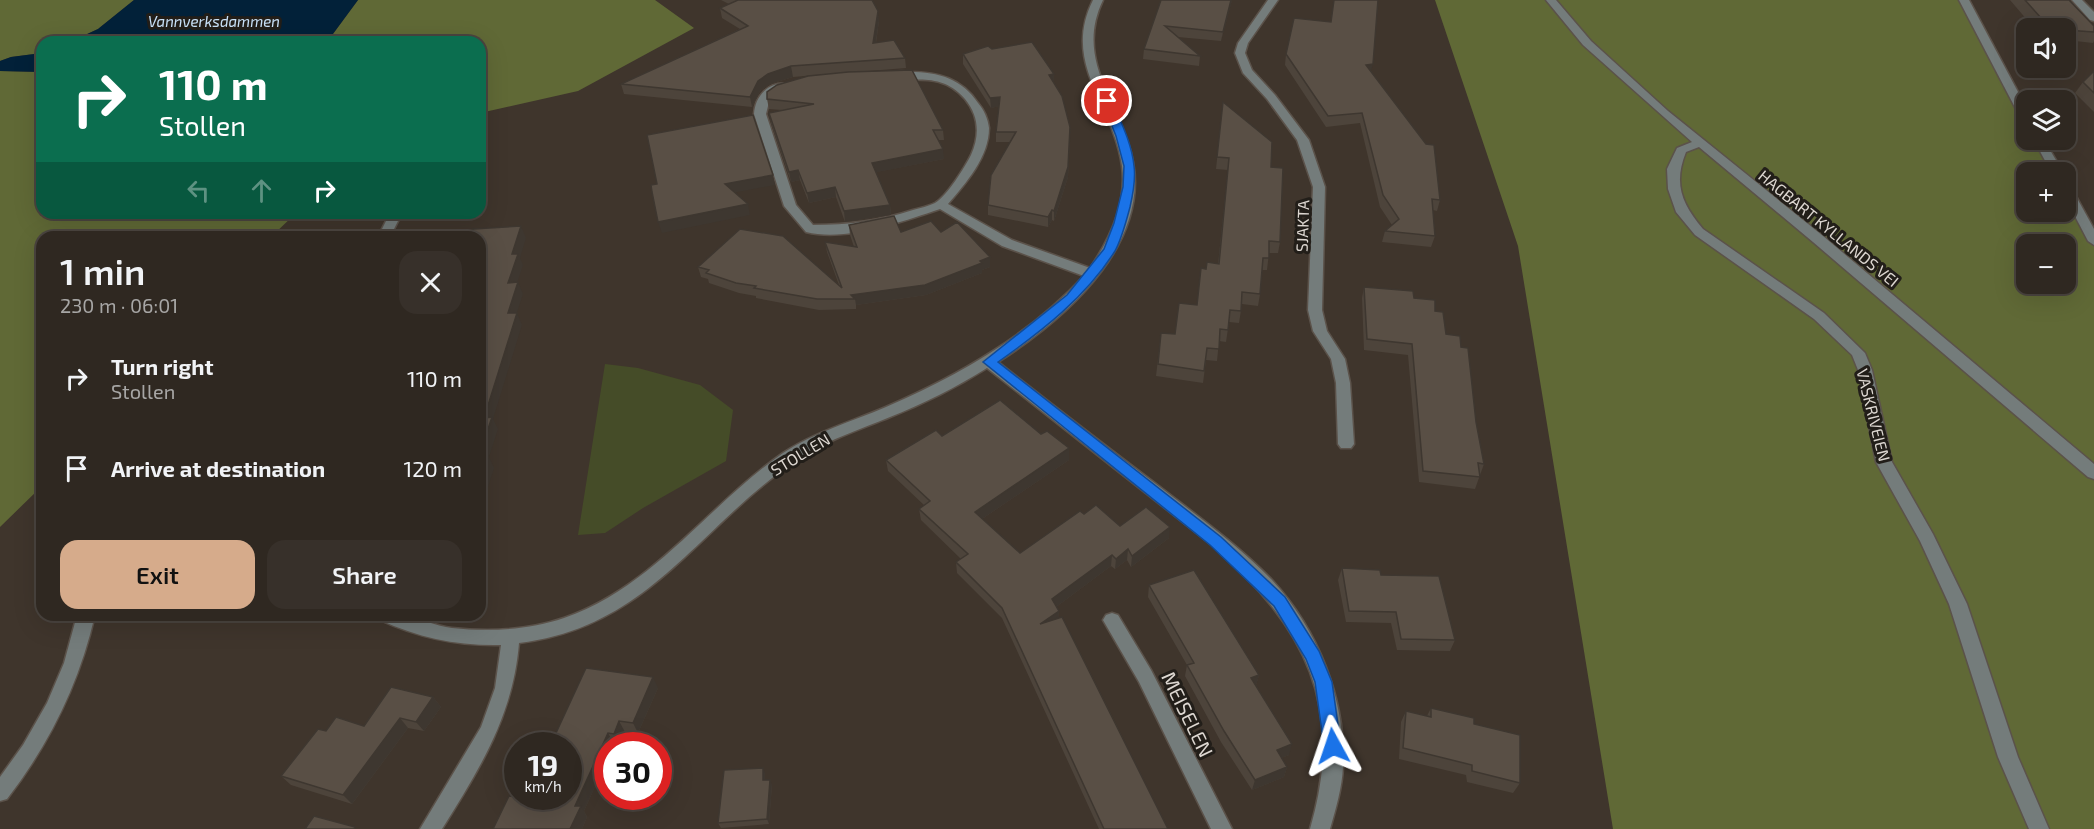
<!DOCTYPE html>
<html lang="en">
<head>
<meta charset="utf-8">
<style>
  :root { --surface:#2f2821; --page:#37302a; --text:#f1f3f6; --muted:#a7a6a5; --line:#4a443f; --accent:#d6ab8b }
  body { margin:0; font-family:"Exo 2",sans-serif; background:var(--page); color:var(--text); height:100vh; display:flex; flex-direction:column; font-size:22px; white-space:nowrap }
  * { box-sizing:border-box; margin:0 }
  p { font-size:20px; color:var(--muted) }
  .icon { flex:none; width:33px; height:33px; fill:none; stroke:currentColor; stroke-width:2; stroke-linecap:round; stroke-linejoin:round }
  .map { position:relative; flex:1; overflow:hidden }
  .sheet { position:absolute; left:36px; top:231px; width:450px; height:390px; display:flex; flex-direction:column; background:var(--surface); border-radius:18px; box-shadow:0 6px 24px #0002,0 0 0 2px var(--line) }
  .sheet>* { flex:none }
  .top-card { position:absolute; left:36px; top:36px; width:450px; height:183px; border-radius:18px; box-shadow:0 6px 24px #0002,0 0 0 2px var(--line); background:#0b6e4f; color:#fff; overflow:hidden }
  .buttons { position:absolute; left:2016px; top:18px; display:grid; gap:12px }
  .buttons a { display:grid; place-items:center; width:60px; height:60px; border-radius:12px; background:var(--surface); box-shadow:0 6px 24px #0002,0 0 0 2px var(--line); font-size:30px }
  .speed { position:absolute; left:504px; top:732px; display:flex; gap:12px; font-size:30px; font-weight:700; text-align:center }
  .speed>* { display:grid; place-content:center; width:78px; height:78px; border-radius:50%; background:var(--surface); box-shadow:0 6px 24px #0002,0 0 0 2px var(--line); line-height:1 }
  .speed small { font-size:15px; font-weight:400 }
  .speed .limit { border:9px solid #d22; background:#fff; color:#111 }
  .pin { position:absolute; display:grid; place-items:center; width:51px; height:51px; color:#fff; margin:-26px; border:3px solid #fff; border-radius:50%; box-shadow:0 2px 6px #0007 }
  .me { position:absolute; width:66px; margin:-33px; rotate:355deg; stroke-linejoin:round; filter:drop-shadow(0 0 4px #0008) }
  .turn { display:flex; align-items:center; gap:21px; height:126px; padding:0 24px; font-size:27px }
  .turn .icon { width:78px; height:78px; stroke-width:2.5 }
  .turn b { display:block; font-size:42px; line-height:51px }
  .lanes { display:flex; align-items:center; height:57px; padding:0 24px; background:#0003; justify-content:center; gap:30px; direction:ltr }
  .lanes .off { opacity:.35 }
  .round { display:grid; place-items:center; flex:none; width:63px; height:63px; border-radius:18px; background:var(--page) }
  .head { display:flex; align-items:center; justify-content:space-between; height:102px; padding:0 24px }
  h1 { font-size:36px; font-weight:600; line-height:45px }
  .action { display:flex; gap:12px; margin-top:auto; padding:12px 24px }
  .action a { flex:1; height:69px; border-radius:18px; background:var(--accent); color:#111; font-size:24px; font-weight:600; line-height:69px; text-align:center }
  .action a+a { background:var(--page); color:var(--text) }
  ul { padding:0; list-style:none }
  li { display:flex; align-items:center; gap:18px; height:90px; padding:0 24px }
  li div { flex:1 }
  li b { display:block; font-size:22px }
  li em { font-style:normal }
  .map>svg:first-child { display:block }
  .green { fill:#454c28 }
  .forest { fill:#606936; fill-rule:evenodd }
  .water { fill:#022139 }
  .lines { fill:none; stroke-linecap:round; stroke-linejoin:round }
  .minor-casing { stroke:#5b524a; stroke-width:3 }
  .minor { fill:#747c7b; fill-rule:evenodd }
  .wall { fill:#4d443b }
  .shaded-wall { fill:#3e3730 }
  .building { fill:#594f45; stroke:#3e3730; stroke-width:1.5 }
  .route { fill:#1a73e8; stroke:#114b97; stroke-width:1.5 }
  .labels { text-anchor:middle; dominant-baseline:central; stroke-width:6; stroke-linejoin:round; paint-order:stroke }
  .far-water-label { font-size:15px; font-style:italic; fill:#c9e2f9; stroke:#221e19 }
  .street-label { font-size:16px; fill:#ddd7d1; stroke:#221e19 }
  .near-street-label { font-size:20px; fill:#ddd7d1; stroke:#221e19 }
</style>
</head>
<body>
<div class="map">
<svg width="2094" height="829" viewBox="0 0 2094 829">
  <rect width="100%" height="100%" fill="#3f352c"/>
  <polygon class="green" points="605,364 638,368 700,385 733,410 726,461 643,508 605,533 578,535"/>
  <g class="forest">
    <polygon points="0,0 134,0 98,29 70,42 42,42 42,53 11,57 0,61"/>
    <polygon points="358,0 655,0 694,28 578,91 480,113 480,42 327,42"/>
    <path d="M1435 0H1962L2026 117V140H2039L2057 172H2026V212H2066V187L2094 239V829H1613L1518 246ZM2026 244H2066V284H2026Z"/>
    <polygon points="0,71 42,72 42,213 296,213 271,237 42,237 42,486 0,527"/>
  </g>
  <g class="water">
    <polygon points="134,0 358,0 327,42 70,42 98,29"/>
    <polygon points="42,53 42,72 0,71 0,61 11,57"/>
  </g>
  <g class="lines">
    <defs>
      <g id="minor">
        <path d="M1093 0H1103C1077 54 1111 93 1128 143 1161 237 1068 317 998 362 1050 403 1103 444 1156 484 1196 515 1237 544 1272 580 1318 630 1346 699 1343 767 1342 788 1336 808 1330 829H1310C1346 706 1306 627 1213 546L987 368C957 387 923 404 890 417 861 429 830 439 803 456 701 521 653 627 519 643 513 716 480 768 442 829H420L481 727 495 688 501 645C458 646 419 638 380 620L377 615C386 615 396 613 404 615 421 619 436 626 452 628 489 632 529 630 564 618 654 587 708 505 783 453 815 432 851 422 886 407 960 375 1029 335 1084 276L1002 246 940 209C901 222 846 242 806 232L784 206 754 114C755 96 769 81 788 84L789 86 770 98 766 114 796 205 813 225C848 225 880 221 913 210 920 208 929 206 935 203 947 196 965 167 971 155 980 135 979 116 965 99 938 67 904 87 889 75 894 70 903 71 910 72 939 72 962 79 978 103 984 110 988 119 989 128 989 157 966 183 948 204L1012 240 1090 268C1110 239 1127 203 1122 166 1114 105 1061 64 1093 0Z"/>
        <polygon points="1268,0 1278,0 1248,43 1245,53 1252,70 1275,95 1309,140 1325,187 1322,310 1327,331 1345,359 1350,383 1354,444 1351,448 1341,448 1338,444 1336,383 1331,359 1313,331 1308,310 1313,187 1297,140 1267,99 1243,73 1235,53 1238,43"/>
        <path d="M1546 0H1556L1591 41 1668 111 1823 236 2094 464V479L2088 477 1813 242 1699 147 1686 152C1673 184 1682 204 1703 229L1824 313 1865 353 1872 370 1892 462 1933 534 1967 604 2018 757 2049 829H2029L1998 757 1949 604 1920 541 1876 462 1858 370 1852 355 1814 319 1695 235 1676 212 1668 189 1667 169 1677 148 1692 142 1583 45Z"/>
        <polygon points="1959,0 1969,0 2026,107 2026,120 2020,117"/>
        <polygon points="2072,0 2082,0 2094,12 2094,21 2090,20"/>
        <polygon points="2034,140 2044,140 2063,172 2051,172"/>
        <polygon points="2066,185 2072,189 2094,229 2094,245 2088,241 2066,199"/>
        <polygon points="390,213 402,213 390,237 378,237"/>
        <polygon points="1112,613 1118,615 1151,670 1232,829 1211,829 1139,682 1103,620 1106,615"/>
        <path d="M77 615H95C79 684 50 743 7 799L0 801V777L23 745 47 703 64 663Z"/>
      </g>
    </defs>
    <use href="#minor" class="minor-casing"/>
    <use href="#minor" class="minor"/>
  </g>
  <g class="wall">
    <polygon points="721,0 872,0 879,21 876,43 905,58 906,68 856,72 943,130 944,140 938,140 944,159 876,172 890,205 891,215 845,222 836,197 809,203 800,180 791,182 771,123 769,113 782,110 769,109 767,99 827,74 793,77 770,84 760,91 752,107 624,94 621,84 740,29 722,18 720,8 729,4"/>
    <polygon points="1161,0 1232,0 1221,41 1178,37 1200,56 1199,66 1143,59 1144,49"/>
    <polygon points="2010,0 2069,0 2094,26 2094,41 2093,43 2066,40 2066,28 2034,28"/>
    <polygon points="992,49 1054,83 1070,136 1068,177 1054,221 1052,220 1048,227 988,215 988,205 1010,142 996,142 996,132 999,106 991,108 963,64 963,54"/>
    <polygon points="1286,54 1371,71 1440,200 1437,211 1433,210 1435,236 1431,247 1382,242 1385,231 1392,225 1380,207 1360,123 1326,127 1285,65"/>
    <polygon points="2094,71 2094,112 2075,93 2083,82"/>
    <polygon points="1223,102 1271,167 1280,242 1278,253 1269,253 1267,270 1262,270 1260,294 1258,306 1242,304 1239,323 1229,322 1226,342 1219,341 1217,361 1206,360 1203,383 1156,376 1161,333 1175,334 1197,305 1218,264 1228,170 1216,169"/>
    <polygon points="849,225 901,232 941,232 990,267 982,270 982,273 926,295 856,305 856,309 819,310 756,298 756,296 739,293 709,283 708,279 701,277 698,267 839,285 827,252 825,242 854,247 850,235"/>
    <polygon points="1364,287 1414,298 1435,311 1446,334 1461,347 1484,464 1475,489 1419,482 1408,355 1364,350 1362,298"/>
    <polygon points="942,436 1069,460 982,519 1020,553 1084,514 1120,526 1169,538 1131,567 1127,560 1115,569 1111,566 1056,607 1059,611 1058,618 1168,829 1099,829 1002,618 957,573 956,562 961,559 921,520 919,509 924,505 888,471 886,460"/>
    <polygon points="1342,568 1381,575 1455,640 1450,651 1397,650 1391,623 1346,622 1338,580"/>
    <polygon points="1149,585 1259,675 1256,685 1289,755 1281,758 1287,767 1284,777 1252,790 1221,742 1185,676 1187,665 1148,597"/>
    <polygon points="658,688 638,733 625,732 620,744 614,744 584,811 587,817 582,829 493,829 526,798 568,746"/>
    <polygon points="433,697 441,707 424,731 408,728 352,804 291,785 281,776 326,731 364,726"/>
    <polygon points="1431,708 1474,724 1520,783 1513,793 1467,782 1466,775 1399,759 1401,722 1406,711 1427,716"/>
    <polygon points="765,773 765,780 772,785 769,824 721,828 718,823"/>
  </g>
  <g class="shaded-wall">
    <polygon points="1231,0 1232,0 1221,41 1223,32"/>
    <polygon points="878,11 879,21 874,54 873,43"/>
    <polygon points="1373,64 1370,74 1366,65"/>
    <polygon points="791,66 793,77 770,84 760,91 752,107 750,97 758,81 768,74"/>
    <polygon points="1054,74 1054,84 1049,75"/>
    <polygon points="1000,97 1000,106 991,108 990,98"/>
    <polygon points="1070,127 1068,177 1054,221 1054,211"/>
    <polygon points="943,149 944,159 873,173 872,163"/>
    <polygon points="798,170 800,180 791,182 789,172"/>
    <polygon points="773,175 775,185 727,194 725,184"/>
    <polygon points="835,187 836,197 809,203 807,193"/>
    <polygon points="748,204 750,215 662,233 658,222"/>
    <polygon points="890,205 891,215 845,222 844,211"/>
    <polygon points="1052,210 1052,220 1048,227 1048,217"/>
    <polygon points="521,226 526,238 520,258 523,265 513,295 508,283 512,254"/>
    <polygon points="990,257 990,267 982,270 982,273 926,295 856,305 855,299 851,295 980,261"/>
    <polygon points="518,282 523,294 513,325 508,313"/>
    <polygon points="517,313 522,325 493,419 498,429 489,457 494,468 483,503 487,510 480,533 480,453 484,418"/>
    <polygon points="1069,448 1069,460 976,523 975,512"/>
    <polygon points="1170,527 1169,538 1131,567 1132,556"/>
    <polygon points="1128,549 1127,560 1115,569 1116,559"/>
    <polygon points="1112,555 1111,566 1052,610 1052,599"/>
    <polygon points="1059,611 1058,622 1040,624"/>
    <polygon points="1259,675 1256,686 1251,678"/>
    <polygon points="653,677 658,688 638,733 633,723"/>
    <polygon points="433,697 441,707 424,731 416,722"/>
    <polygon points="400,718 408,728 352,804 343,795"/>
    <polygon points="619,721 625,732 620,744 614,734"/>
    <polygon points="608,733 614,744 613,746 608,746 608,758 584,811 587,817 582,829 570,829 575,806"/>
    <polygon points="1292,744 1289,755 1274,761 1277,750"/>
    <polygon points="1287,767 1284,777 1252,790 1255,780"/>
    <polygon points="763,768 765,773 765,786 763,780"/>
    <polygon points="770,780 772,785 769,824 767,819"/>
  </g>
  <g class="building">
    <polygon points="738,0 872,0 878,11 873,43 894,40 905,58 791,66 768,74 758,81 750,97 621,84 748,26 720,8"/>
    <polygon points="1161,0 1231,0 1223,32 1165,26 1200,56 1144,49"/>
    <polygon points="1334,0 1378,0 1373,64 1366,65 1426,144 1434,145 1440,200 1432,199 1435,236 1385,231 1399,219 1383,195 1362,113 1328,116 1286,54 1294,18 1331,22"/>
    <polygon points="2025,0 2069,0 2094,26 2094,32 2066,30 2066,28 2050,28"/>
    <polygon points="1032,42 1054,74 1049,75 1062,96 1070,127 1068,167 1054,211 1052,210 1048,217 988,205 991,175 1016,132 996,132 1000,97 990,98 963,54 988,46 992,49"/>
    <polygon points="912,70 943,130 933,130 943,149 872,163 890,205 844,211 835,187 807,193 798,170 789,172 769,113 814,104 767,99 767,92 777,85 808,76 848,72"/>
    <polygon points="2094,71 2094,93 2083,82"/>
    <polygon points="1223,102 1272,142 1271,167 1283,168 1280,242 1269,241 1269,258 1263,258 1260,294 1242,292 1241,311 1230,310 1228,330 1220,329 1219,349 1207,348 1204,371 1158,364 1161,333 1175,334 1179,303 1197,305 1201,268 1206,269 1207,262 1219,264 1229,158 1217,157"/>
    <polygon points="753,115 773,175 725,184 748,204 658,222 652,192 651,185 657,184 647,135"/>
    <polygon points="894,216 901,232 931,221 941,232 957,222 990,257 980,261 982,263 925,285 851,295 855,299 817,299 754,288 756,286 736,283 706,273 709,270 698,267 740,229 783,236 842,288 825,242 857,247 849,225"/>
    <polygon points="521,226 512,254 518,254 508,283 518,282 508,313 517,313 484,418 492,417 480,453 480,237 470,237 473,229"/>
    <polygon points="1364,287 1413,291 1414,298 1435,300 1435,311 1443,312 1446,334 1460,336 1461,347 1468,348 1476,422 1484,464 1478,463 1480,477 1423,471 1412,344 1367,339"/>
    <polygon points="1000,400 1041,434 1047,431 1069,448 975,512 1020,553 1080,511 1084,514 1096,505 1120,526 1146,507 1170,527 1132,556 1128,549 1116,559 1112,555 1052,599 1059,611 1040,624 1062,617 1168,829 1104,829 1002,608 956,562 968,554 919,509 930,501 886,460 936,430 942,436"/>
    <polygon points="488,456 480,481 480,457"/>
    <polygon points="1342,568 1380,570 1381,575 1439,576 1455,640 1401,639 1396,612 1349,611"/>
    <polygon points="1194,570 1259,675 1251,678 1292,744 1277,750 1287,767 1255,780 1224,731 1187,665 1194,663 1149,585"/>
    <polygon points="586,668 653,677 633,723 619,721 614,734 608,733 575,806 581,806 570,829 493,829 509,796 526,798 527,796 568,796 568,746 550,746"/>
    <polygon points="391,687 433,697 416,722 400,718 343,795 281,776 318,729 326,731 336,717 364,726"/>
    <polygon points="1431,708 1474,718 1474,724 1520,735 1520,783 1472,771 1472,765 1403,748 1406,711 1431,717"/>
    <polygon points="763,768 763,780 770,780 767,819 718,823 724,770"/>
    <polygon points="314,816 355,827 354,829 305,829"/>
  </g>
  <path class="route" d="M1107 98 1112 101C1121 122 1132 144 1134 166 1136 180 1133 194 1130 207 1126 222 1122 238 1115 251 1086 297 1042 331 998 362L1221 537 1285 597 1319 651 1332 682 1341 746 1339 752 1333 754 1326 752 1324 746 1315 682 1306 659 1274 606 1210 545 983 362 1067 295 1104 249 1114 223 1123 187 1124 166 1116 136 1102 101Z"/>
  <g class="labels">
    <g class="far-water-label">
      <text x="214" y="21">Vannverksdammen</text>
    </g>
    <g class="street-label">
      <text transform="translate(1302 226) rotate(-88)">SJAKTA</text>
      <text transform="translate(1829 228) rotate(39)">HAGBART KYLLANDS VEI</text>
      <text transform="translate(1874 415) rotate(76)">VASKRIVEIEN</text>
      <text transform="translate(800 454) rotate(-31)">STOLLEN</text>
    </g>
    <g class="near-street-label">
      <text transform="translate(1188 714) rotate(64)">MEISELEN</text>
    </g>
  </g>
</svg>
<div class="buttons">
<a><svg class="icon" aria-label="sound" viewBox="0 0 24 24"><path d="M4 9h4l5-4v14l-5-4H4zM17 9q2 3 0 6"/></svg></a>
<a><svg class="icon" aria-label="layers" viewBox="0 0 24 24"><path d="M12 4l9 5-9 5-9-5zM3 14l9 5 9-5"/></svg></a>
<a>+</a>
<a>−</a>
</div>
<div class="speed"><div>19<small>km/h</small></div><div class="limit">30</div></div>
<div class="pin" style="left:1107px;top:101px;background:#d93025"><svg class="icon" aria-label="arrive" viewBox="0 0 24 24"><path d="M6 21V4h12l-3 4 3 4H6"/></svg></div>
<svg class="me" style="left:1333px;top:746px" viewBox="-20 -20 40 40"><path d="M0-17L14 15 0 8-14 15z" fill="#1a73e8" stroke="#fff" stroke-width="4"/></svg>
<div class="top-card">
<div class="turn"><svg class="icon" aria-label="right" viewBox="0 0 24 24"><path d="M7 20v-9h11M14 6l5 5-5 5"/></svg><div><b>110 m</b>Stollen</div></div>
<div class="lanes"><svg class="icon off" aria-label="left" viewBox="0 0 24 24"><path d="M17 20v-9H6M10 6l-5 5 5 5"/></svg><svg class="icon off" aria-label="ahead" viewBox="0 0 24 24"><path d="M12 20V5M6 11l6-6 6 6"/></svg><svg class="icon" aria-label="right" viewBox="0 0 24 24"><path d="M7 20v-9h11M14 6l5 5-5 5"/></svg></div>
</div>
<section class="sheet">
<div class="head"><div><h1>1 min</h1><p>230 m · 06:01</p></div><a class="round"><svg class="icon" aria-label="close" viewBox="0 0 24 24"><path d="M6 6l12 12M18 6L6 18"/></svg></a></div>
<ul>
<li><svg class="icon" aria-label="right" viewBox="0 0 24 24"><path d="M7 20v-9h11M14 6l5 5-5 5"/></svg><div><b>Turn right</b><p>Stollen</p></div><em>110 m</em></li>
<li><svg class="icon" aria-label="arrive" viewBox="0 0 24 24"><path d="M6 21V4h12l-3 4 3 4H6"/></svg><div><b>Arrive at destination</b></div><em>120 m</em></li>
</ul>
<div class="action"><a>Exit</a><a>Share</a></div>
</section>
</div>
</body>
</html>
